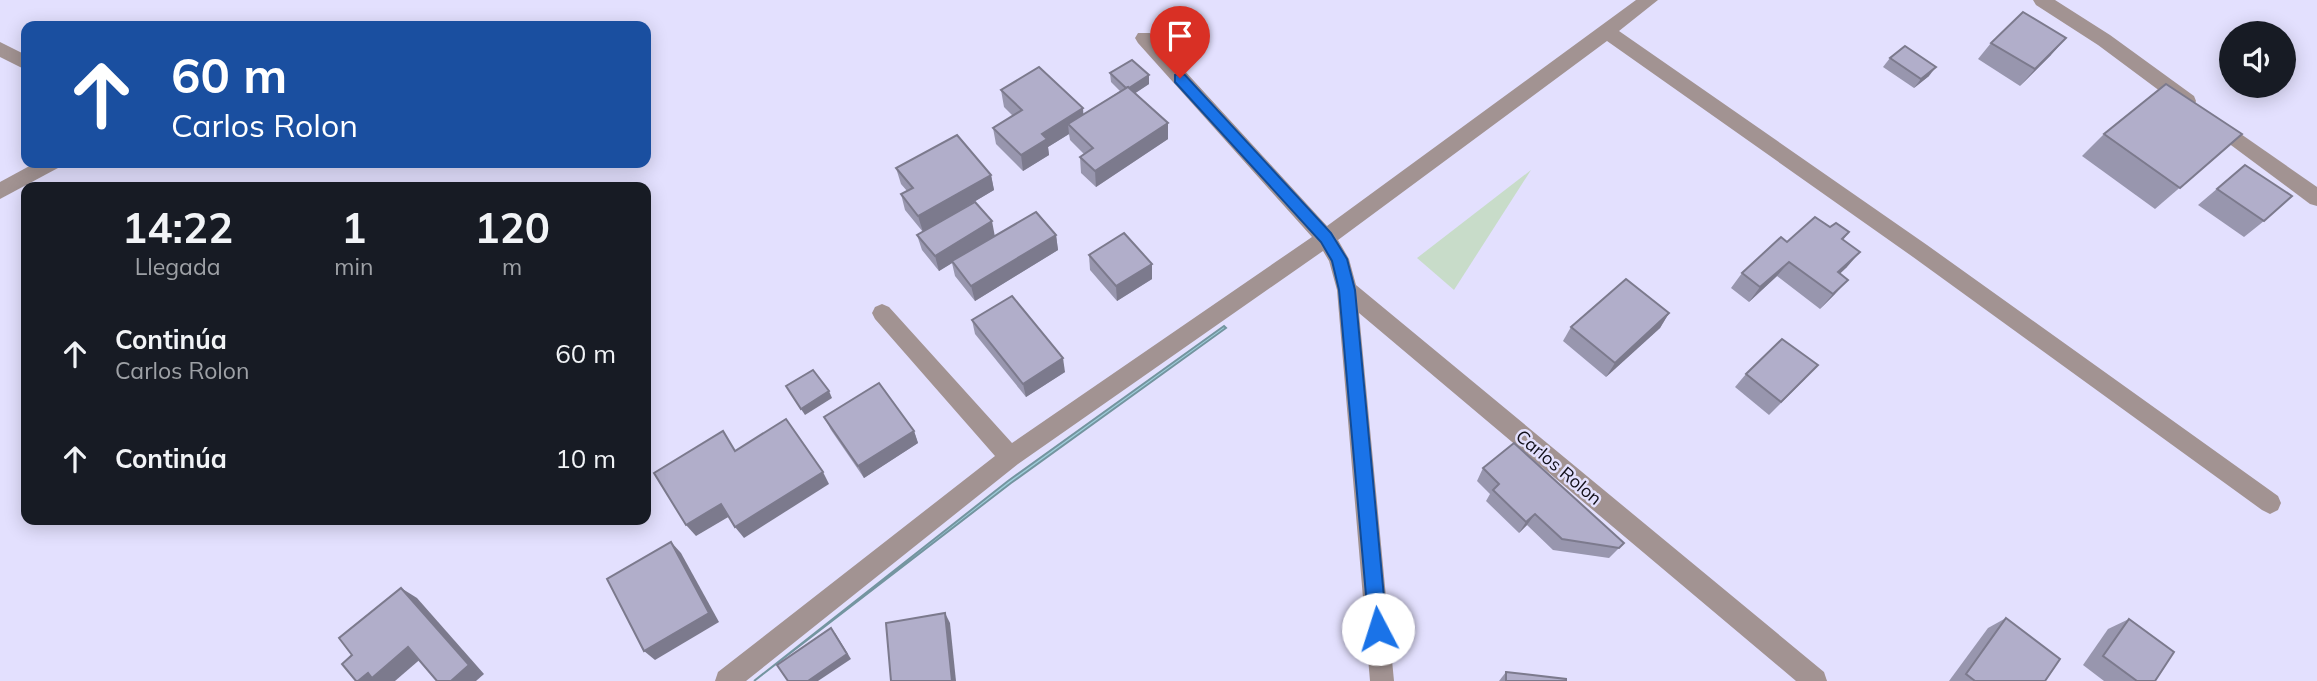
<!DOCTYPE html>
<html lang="es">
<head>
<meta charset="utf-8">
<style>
  :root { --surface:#171b24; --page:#20242c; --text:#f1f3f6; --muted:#9ea1a6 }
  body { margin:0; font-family:Mulish,sans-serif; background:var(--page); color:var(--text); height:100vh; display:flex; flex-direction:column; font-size:26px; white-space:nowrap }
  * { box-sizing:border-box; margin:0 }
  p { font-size:23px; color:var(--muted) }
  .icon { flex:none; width:38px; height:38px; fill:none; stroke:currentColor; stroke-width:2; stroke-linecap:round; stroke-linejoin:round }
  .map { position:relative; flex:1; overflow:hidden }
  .drawer { position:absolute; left:21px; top:182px; width:630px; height:343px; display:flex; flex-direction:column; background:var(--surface); border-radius:14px; box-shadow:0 4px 18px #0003 }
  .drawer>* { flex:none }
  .banner { position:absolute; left:21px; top:21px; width:630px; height:147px; border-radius:14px; box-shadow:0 4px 18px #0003; background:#1a4fa0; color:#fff; overflow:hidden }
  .tools { position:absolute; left:2219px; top:21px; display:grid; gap:14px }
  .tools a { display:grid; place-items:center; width:77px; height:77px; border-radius:50%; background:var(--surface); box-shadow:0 4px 18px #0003; font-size:35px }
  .pin { position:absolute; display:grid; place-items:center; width:60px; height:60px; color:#fff; margin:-72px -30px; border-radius:50% 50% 50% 0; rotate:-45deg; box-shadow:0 0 7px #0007 }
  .pin .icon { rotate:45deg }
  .me { position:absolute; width:77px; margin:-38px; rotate:355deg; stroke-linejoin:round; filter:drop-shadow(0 0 5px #0008) }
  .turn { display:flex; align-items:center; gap:24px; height:147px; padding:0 35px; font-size:32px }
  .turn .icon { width:91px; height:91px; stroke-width:2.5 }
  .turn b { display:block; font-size:49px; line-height:60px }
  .eta { display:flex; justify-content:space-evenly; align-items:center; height:119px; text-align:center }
  .eta b { font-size:42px; font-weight:700; line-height:49px }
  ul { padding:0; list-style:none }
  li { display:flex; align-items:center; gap:21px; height:105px; padding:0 35px }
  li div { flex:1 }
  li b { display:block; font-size:26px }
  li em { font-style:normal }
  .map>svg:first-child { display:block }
  .green { fill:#c8dcc9 }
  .water { fill:#9eceda; stroke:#7495a0; stroke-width:2 }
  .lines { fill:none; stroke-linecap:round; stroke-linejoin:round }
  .minor { fill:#a29392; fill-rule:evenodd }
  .wall { fill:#9896ae }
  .shaded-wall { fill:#7c7a8d }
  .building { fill:#b1aeca; stroke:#7c7a8d; stroke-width:2 }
  .route { fill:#1a73e8; stroke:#114b97; stroke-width:2 }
  .labels { text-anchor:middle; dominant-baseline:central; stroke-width:5; stroke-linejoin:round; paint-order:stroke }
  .street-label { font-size:18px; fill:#110f19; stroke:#e3e0fe }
</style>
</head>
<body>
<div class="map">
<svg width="2317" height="681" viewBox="0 0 2317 681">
  <rect width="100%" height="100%" fill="#e3e0fe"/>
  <polygon class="green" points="1531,170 1454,290 1417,258"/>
  <polygon class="water" points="1224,326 1226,328 1011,483 754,681 1008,481"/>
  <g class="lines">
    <g class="minor">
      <polygon points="1636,0 1658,0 1619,31 1927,245 2278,496 2281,503 2278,510 2270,514 2262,510 1913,257 1607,41 1338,240 1349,259 1356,285 1824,672 1827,681 1796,681 1359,313 1394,681 1370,681 1337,290 1329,261 1323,251 1018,464 746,681 715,681 718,672 995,456 875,319 872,313 875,307 882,304 889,307 1012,443 1312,237 1138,43 1135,38 1138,33 1150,33 1327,226"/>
      <polygon points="2033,0 2055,0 2110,35 2194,96 2196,101 2194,106 2187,108 2180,106 2098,45 2036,5"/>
      <polygon points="0,42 26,55 26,70 0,57"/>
      <polygon points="2215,116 2317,187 2317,206 2310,204 2208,128 2206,123 2208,118"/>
      <polygon points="35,163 61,163 58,168 0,199 0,182"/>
    </g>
  </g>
  <g class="wall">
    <polygon points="1991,43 2051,55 2020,86 1978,59"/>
    <polygon points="1890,58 1929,76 1914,88 1883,67"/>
    <polygon points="1110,73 1149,75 1149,84 1135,93 1168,139 1096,187 1081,173 1080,157 1084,154 1070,140 1069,134 1048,147 1049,155 1023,171 996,144 993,128 1013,116 1004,107 1001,90 1083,115 1120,91 1111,82"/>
    <polygon points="2104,134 2242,134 2155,209 2082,156"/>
    <polygon points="2245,165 2264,221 2244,237 2198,205"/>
    <polygon points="896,168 991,175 994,190 923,232 905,210 901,194 907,191 901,184"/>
    <polygon points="1830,227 1849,232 1843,240 1847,267 1840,273 1835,294 1820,309 1777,276 1749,302 1731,288 1742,273 1787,242"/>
    <polygon points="917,235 1056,235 1058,250 975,301 955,276 952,263 939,271 922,250"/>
    <polygon points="1089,255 1152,279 1117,301 1090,270"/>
    <polygon points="1669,313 1660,328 1606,377 1563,341 1571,327"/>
    <polygon points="972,320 1065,372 1026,397 975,334"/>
    <polygon points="1746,374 1805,379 1769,415 1735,387"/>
    <polygon points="824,417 914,431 918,443 864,478 831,430"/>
    <polygon points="1483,468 1624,543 1609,558 1553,550 1527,525 1519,533 1486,501 1490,494 1477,481"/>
    <polygon points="2006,618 2045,681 1949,681 1988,628"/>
    <polygon points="2129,619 2155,681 2104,681 2083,665 2108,629"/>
    <polygon points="1506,672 1566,681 1499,681"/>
  </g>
  <g class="shaded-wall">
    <polygon points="2066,38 2051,55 2020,86 2035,69"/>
    <polygon points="1936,67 1929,76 1914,88 1921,79"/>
    <polygon points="1149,75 1149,84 1128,98 1128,89"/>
    <polygon points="1083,108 1084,125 1068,124 1069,134 1048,147 1049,155 1023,171 1021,155 1042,134"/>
    <polygon points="1168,123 1168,139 1096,187 1095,171"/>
    <polygon points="991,175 994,190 923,232 918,216"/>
    <polygon points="992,221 995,237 939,271 935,256"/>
    <polygon points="1056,235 1058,250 975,301 971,286"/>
    <polygon points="1860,252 1847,267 1826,287 1838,272"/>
    <polygon points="1789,262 1777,276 1749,302 1760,287"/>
    <polygon points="1152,264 1152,279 1117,301 1116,286"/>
    <polygon points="1848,280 1835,294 1820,309 1833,294"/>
    <polygon points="1669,313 1660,328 1606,377 1615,363"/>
    <polygon points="1063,358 1065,372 1026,397 1023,384"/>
    <polygon points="829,391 832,398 805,415 801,409"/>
    <polygon points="914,431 918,443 864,478 858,466"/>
    <polygon points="823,472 829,484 744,538 735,527"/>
    <polygon points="721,504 730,516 696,536 686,525"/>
    <polygon points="1535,514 1527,525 1519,533 1526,522"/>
    <polygon points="671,542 681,553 719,622 655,660 644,651"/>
    <polygon points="401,588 417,598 484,674 476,681 451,681"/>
    <polygon points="945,613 950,623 956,681 952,681"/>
    <polygon points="835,633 851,659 818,681 808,681"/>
    <polygon points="408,647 424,656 395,681 358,681 368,673"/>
  </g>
  <g class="building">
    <polygon points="2023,12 2066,38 2035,69 1991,43"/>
    <polygon points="1905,46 1936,67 1921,79 1890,58"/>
    <polygon points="1132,60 1149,75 1129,88 1128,87 1126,88 1110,73"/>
    <polygon points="1039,67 1083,108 1042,134 1047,139 1021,155 993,128 1022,110 1001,90"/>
    <polygon points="2166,84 2242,134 2180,188 2104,134"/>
    <polygon points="1128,87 1168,123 1095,171 1080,157 1093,148 1068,124"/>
    <polygon points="957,135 991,175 918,216 901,194 913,188 896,168"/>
    <polygon points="2245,165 2292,196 2264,221 2217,189"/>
    <polygon points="975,202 992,221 935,256 917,235"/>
    <polygon points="1036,212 1056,235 971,286 952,261"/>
    <polygon points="1815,217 1830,227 1836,223 1849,232 1842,239 1860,252 1838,272 1848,280 1833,294 1789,262 1760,287 1742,273 1781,237 1787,242"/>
    <polygon points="1124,233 1152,264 1116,286 1089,255"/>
    <polygon points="1626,279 1669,313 1615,363 1571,327"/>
    <polygon points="1012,296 1063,358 1023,384 972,320"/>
    <polygon points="1782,339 1818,365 1781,402 1746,374"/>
    <polygon points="813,370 829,391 801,409 786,386"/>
    <polygon points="879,383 914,431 858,466 824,417"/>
    <polygon points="786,419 823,472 735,527 721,504 686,525 654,473 723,431 735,451"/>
    <polygon points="1514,443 1624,543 1619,548 1562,539 1535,514 1526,522 1493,490 1499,484 1483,468"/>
    <polygon points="671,542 709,613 644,651 607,579"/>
    <polygon points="401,588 469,665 451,681 437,681 408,647 372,678 368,673 358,681 356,681 342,664 352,655 339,638"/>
    <polygon points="945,613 952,681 891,681 886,623"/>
    <polygon points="2006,618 2060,659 2045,681 1975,681 1966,674"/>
    <polygon points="2129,619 2174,652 2155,681 2137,681 2103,656"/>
    <polygon points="831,628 847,654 808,681 788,681 777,665"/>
    <polygon points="1506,672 1566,679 1566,681 1506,681"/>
  </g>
  <polygon class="route" points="1180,73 1185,75 1331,233 1347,259 1355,290 1387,629 1384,635 1378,638 1371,635 1369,629 1339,290 1332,261 1321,242 1175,82 1175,75"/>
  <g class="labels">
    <g class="street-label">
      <text transform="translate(1559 467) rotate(40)">Carlos Rolon</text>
    </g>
  </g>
</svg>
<div class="tools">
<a><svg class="icon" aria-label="sound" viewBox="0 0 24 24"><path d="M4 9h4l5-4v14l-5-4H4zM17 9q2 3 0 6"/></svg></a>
</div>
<div class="pin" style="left:1180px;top:78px;background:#d93025"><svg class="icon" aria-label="arrive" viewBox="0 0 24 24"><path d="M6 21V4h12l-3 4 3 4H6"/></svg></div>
<svg class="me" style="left:1378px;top:629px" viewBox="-20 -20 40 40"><circle r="19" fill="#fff"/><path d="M0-13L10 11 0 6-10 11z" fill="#1a73e8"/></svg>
<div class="banner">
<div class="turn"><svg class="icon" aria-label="ahead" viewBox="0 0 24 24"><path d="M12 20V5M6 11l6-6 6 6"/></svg><div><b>60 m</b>Carlos Rolon</div></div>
</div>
<section class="drawer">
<div class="eta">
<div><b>14:22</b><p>Llegada</p></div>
<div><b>1</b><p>min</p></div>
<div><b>120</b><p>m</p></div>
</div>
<ul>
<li><svg class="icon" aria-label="ahead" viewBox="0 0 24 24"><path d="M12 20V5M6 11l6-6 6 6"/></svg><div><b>Continúa</b><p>Carlos Rolon</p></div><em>60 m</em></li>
<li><svg class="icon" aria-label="ahead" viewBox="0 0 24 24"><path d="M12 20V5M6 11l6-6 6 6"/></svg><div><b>Continúa</b></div><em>10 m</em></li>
</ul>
</section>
</div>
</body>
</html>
